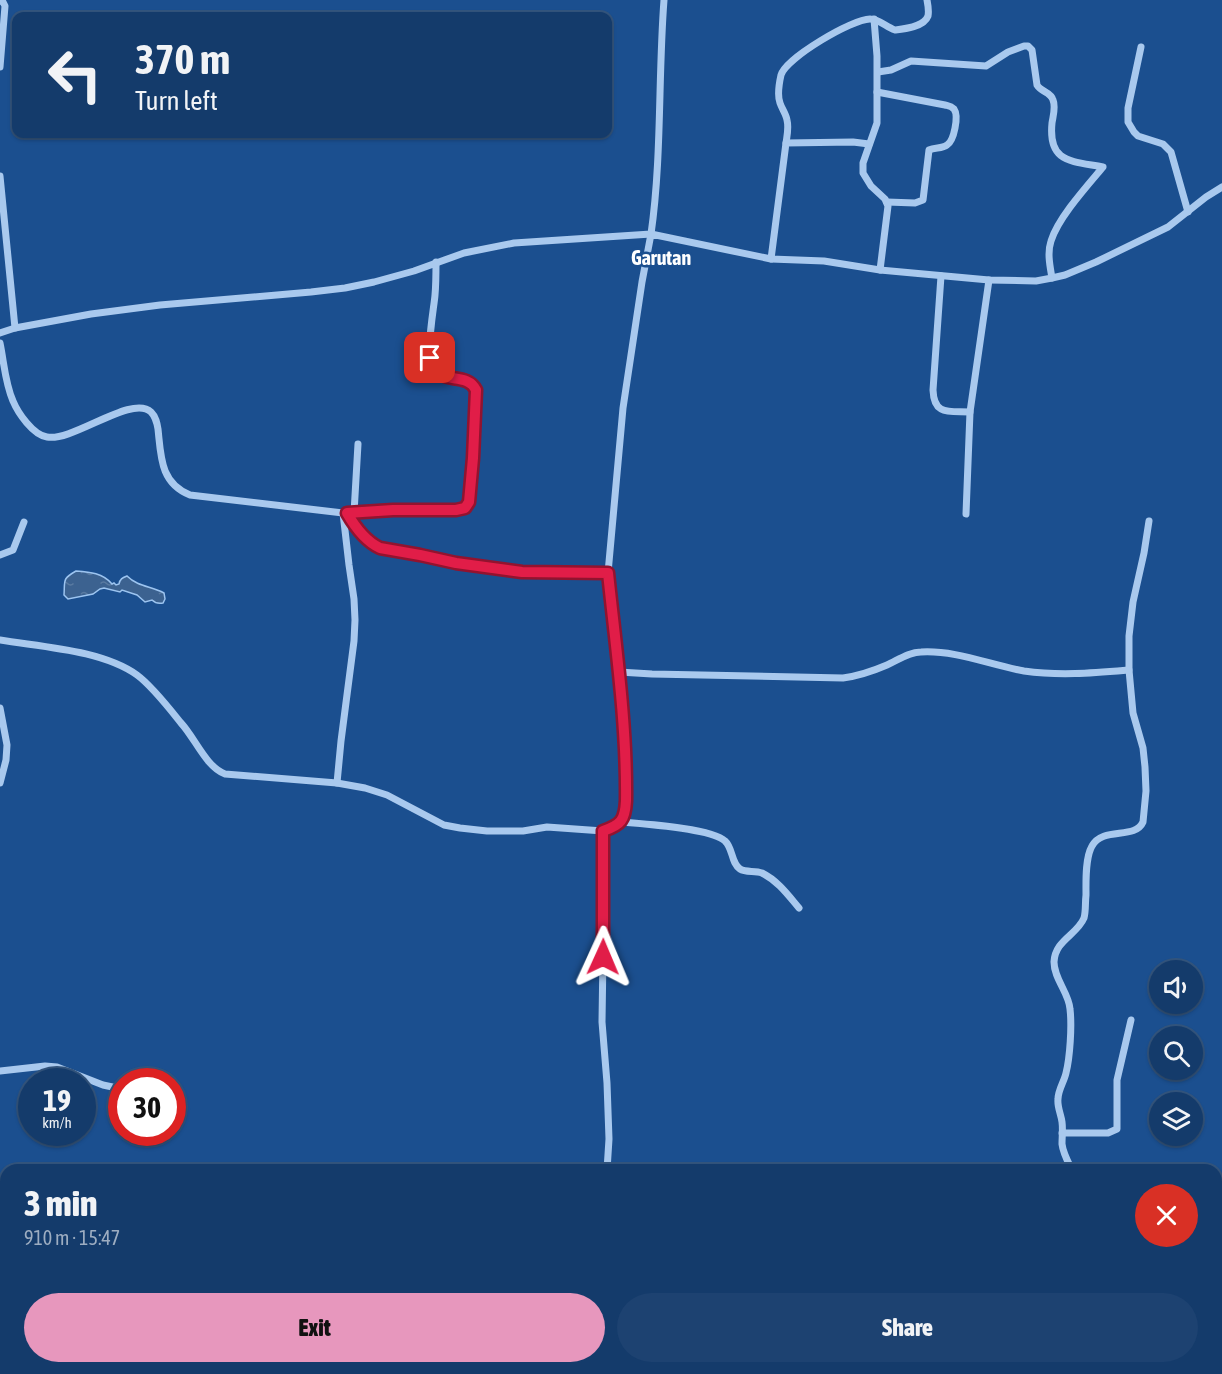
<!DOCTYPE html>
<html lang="en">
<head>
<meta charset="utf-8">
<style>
  :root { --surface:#143b6b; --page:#1d4271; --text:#f1f3f6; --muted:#9dadc1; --line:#33557e; --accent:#e797bd }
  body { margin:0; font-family:"Asap Condensed",sans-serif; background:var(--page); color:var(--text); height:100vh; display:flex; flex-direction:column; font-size:22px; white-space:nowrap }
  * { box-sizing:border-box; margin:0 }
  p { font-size:20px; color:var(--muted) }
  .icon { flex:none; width:33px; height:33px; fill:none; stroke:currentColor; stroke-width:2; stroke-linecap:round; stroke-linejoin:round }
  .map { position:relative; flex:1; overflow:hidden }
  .details { position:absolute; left:0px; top:1164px; width:1222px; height:210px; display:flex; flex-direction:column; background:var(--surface); border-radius:18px 18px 0 0; box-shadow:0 2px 4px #0004,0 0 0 2px var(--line) }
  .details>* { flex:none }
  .top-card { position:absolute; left:12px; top:12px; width:600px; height:126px; border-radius:12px; box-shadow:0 2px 4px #0004,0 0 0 2px var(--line); background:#143b6b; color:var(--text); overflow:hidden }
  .fabs { position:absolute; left:1149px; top:960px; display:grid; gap:12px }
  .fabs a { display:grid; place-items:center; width:54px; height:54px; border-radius:50%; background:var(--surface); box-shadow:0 2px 4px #0004,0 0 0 2px var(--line); font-size:30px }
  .speed { position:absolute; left:18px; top:1068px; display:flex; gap:12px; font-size:30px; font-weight:700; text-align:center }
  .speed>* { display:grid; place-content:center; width:78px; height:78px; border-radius:50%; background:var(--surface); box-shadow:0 2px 4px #0004,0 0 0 2px var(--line); line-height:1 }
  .speed small { font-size:15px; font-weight:400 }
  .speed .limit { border:9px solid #d22; background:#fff; color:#111 }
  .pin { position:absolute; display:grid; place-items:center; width:51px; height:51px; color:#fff; margin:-26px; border-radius:12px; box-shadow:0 3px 9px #0006 }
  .me { position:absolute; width:66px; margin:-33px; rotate:1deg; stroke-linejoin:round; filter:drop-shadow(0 0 4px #0008) }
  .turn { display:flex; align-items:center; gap:21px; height:126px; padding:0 24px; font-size:27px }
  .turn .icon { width:78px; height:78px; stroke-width:2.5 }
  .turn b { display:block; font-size:42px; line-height:51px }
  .round { display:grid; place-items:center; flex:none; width:63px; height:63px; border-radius:32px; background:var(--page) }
  .head { display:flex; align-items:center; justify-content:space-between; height:102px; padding:0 24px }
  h1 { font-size:36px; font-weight:800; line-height:45px }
  .action { display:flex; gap:12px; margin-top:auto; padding:12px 24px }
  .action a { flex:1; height:69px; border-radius:36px; background:var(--accent); color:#111; font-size:24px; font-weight:800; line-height:69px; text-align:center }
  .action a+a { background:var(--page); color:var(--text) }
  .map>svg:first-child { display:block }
  .water { fill:url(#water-ripples); stroke:#9cc4f0; stroke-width:1.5 }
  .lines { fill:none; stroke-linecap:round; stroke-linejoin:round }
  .minor { stroke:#a9c9ee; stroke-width:7 }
  .route-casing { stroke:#92132f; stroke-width:15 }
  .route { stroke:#e11d48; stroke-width:10 }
  .labels { text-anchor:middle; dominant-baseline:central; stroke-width:5; stroke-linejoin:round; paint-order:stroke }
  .quarter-label { font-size:20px; font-weight:bold; fill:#fff; stroke:#1b4f8f }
</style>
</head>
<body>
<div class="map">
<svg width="1222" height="1374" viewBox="0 0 1222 1374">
  <defs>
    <pattern id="water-ripples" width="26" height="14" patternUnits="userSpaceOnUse" patternTransform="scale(1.5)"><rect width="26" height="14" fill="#3c6290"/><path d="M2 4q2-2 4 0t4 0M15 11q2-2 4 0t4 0" fill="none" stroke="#597aa1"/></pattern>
  </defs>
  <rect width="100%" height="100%" fill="#1b4f8f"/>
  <path class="water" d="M76 571C90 572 103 573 112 584L114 583 116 585 119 584C120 579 122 578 127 576 138 587 151 586 164 593L165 599 163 603C158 604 155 603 152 600L145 602 137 595 122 590 120 592 104 588 100 589 93 594 68 599 64 595C65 580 62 579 76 571Z"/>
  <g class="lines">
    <g class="minor">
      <polyline points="0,1 3,2 5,6 0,67"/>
      <polyline points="874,19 877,56 877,123 863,163 863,173 871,186 885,199 888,206 880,270"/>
      <polyline points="1141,47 1128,108 1128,122 1134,132 1138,136 1163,144 1171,152 1188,212"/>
      <path d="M878 72 891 70 911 61 986 66 1008 52 1024 46H1028L1032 50 1037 85C1041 92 1051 92 1053 100 1056 107 1053 116 1052 123 1048 163 1071 161 1103 167 1087 186 1058 218 1051 241 1047 253 1050 266 1052 278"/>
      <path d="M877 92 945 105C949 106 951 106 954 109 959 116 954 141 947 145 942 149 935 147 929 150L923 200 915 203 887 202"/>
      <path d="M786 143C787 136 789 128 787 120 786 114 782 109 780 103 777 95 779 84 781 75 786 58 852 19 870 19 879 19 886 27 895 30 904 29 924 27 928 16 929 11 928 5 927 0"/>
      <polyline points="0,176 15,328"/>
      <polyline points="771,259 786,143 853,142 869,144"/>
      <path d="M941 276 933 390C934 416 949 411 970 412"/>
      <path d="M0 333 15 328 91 314 160 305 311 292 345 288 374 282 414 271 464 253 514 243 651 234C662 157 658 78 664 0"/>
      <path d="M0 343C4 362 5 383 13 401 18 413 33 435 47 437 73 442 132 394 151 412 156 417 157 423 158 429 161 456 160 483 190 495L343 513 393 510 460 509 467 506 469 502 473 458 476 390C469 374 447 381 435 372 423 363 434 309 435 295 436 284 436 273 436 262"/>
      <path d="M347 513C355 527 365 541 379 548L420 555 456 563 522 572 608 573"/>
      <polyline points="354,513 358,444"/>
      <polyline points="966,514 970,412 989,280"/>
      <polyline points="0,555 13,550 24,522"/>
      <path d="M0 640C42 647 102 650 137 675 152 686 169 708 181 723 195 738 206 767 225 774L337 783 365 788 387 795 444 825 460 828 487 831H523L547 827 603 831 610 829 621 822 625 812 626 775 624 724 619 672 608 573 623 408 642 282 651 234 771 259 824 261 880 270 989 280 1036 281 1052 278 1065 275 1096 262 1168 227 1206 197 1222 187"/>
      <path d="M619 672 652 674 843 678C858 676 873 671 887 665 898 660 909 652 921 652 956 650 990 665 1024 671 1060 676 1093 673 1129 670"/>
      <polyline points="0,708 7,745 6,760 0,783"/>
      <polyline points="337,783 341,741 354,641 355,620 354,599 349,565 343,513"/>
      <path d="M621 822C643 824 711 828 725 841 733 848 731 863 740 869 746 873 755 870 762 873 778 881 788 895 799 908"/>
      <polyline points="603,831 604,888 602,1022 607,1083 609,1139 607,1170"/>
      <polyline points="0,1071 45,1066 57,1067 103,1085 122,1089"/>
      <polyline points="1062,1133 1108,1133 1117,1129 1117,1080 1131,1020"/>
      <path d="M1072 1170C1068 1162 1063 1153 1062 1144 1062 1137 1063 1129 1062 1122 1061 1114 1057 1107 1058 1099 1058 1090 1064 1082 1066 1073 1070 1057 1072 1026 1070 1009 1069 993 1054 979 1054 962 1055 940 1077 935 1084 918 1086 911 1085 903 1086 895 1086 882 1085 858 1092 846 1103 826 1135 840 1143 822L1146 791 1145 767 1143 748 1133 713 1129 670V636L1133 602 1144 553 1149 521"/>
      <polyline points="0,1201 6,1226"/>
      <polyline points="1216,1294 1222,1294"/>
      <polyline points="0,1333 6,1320"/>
      <polyline points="92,1368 94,1374"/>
      <polyline points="468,1368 469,1374"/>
      <polyline points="606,1368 606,1374"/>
      <polyline points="1149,1368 1152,1374"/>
      <polyline points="932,1374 939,1368"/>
    </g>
  </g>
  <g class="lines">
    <defs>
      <path id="route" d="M430 358C434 389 466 369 476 390L473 458 469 502 465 508 456 510H393L347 513C355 527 365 541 380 548L420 555 456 563 522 572 608 573C616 649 627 725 626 801 625 820 621 825 603 831V957"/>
    </defs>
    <use href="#route" class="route-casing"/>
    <use href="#route" class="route"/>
  </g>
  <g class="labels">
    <g class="quarter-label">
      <text x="661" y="257">Garutan</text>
    </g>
  </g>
</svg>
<div class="fabs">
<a><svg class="icon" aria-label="sound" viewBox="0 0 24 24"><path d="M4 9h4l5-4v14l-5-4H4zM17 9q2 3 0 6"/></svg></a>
<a><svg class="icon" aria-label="search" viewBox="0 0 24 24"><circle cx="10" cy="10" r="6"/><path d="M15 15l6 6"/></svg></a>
<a><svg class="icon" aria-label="layers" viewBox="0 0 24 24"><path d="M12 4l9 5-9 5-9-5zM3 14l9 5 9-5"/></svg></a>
</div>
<div class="speed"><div>19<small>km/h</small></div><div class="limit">30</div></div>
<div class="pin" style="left:430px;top:358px;background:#d93025"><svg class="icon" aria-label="arrive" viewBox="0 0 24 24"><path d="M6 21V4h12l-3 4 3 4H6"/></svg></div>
<svg class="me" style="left:603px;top:957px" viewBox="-20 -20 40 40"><path d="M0-17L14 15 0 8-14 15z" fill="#e11d48" stroke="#fff" stroke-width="4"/></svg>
<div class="top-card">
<div class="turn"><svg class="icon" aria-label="left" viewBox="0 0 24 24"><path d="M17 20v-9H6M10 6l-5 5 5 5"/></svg><div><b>370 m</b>Turn left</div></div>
</div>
<section class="details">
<div class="head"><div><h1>3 min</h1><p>910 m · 15:47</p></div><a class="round" style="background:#d93025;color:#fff"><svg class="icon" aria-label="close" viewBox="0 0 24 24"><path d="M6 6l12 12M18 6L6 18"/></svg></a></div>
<div class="action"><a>Exit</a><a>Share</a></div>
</section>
</div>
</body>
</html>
